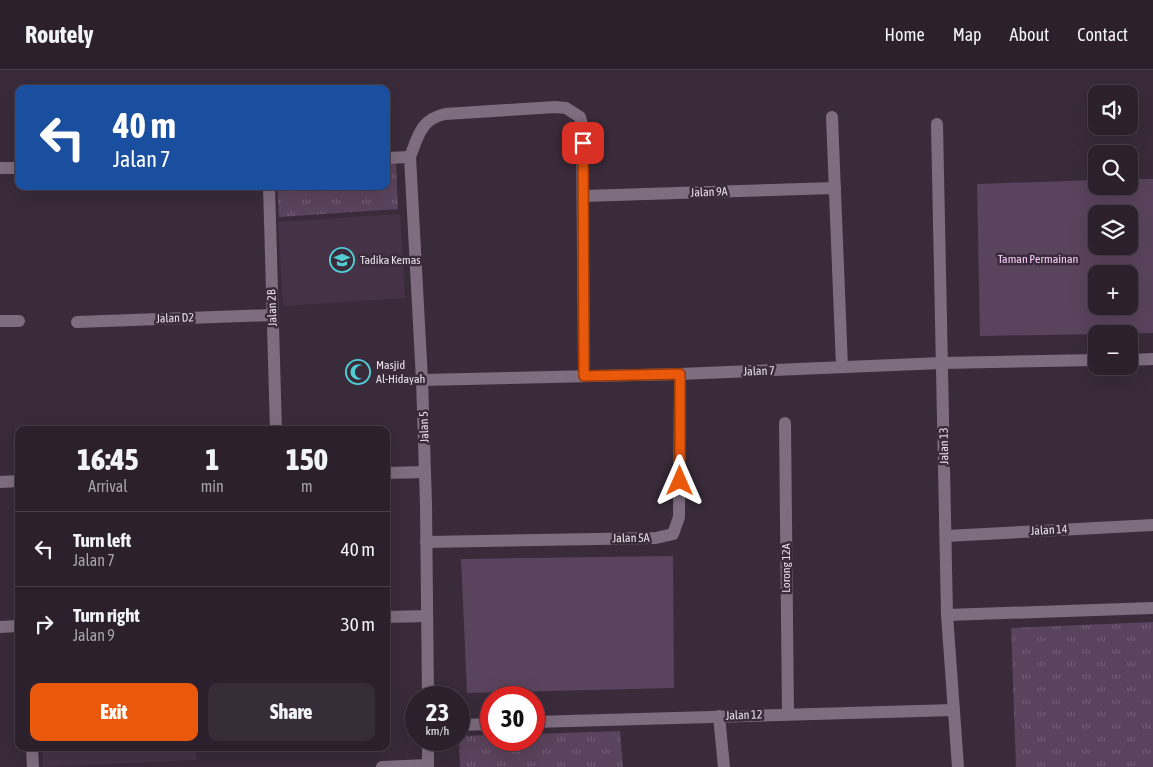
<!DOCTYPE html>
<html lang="en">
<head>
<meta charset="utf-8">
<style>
  :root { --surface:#2b202c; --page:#372d38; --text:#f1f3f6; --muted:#a6a3a9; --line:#473e48; --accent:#ea580c }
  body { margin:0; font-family:"Asap Condensed",sans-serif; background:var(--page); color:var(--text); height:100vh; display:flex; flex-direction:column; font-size:19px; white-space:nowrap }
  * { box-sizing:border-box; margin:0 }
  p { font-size:16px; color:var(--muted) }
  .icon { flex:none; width:28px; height:28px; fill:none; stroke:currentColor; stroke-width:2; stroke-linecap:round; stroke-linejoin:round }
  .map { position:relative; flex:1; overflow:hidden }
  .details { position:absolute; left:15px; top:356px; width:375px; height:325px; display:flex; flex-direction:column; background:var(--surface); border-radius:10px; box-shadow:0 5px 20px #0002,0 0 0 1px var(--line) }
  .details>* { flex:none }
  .hud { position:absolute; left:15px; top:15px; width:375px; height:105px; border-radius:10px; box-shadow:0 5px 20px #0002,0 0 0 1px var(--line); background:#1a4fa0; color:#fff; overflow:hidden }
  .buttons { position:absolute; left:1088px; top:15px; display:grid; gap:10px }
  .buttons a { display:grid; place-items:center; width:50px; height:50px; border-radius:10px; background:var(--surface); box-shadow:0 5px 20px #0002,0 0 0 1px var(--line); font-size:25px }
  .speed { position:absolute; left:405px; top:616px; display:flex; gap:10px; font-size:25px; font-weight:700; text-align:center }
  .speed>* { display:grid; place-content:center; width:65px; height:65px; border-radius:50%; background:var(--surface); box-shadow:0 5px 20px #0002,0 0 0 1px var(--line); line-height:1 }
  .speed small { font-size:12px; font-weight:400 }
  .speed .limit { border:8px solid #d22; background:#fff; color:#111 }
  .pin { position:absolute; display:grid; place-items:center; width:42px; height:42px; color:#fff; margin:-21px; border-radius:10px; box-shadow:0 2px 8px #0006 }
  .me { position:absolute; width:55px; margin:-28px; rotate:0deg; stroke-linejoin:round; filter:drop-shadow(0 0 4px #0008) }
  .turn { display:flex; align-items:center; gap:18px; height:105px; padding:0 15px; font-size:22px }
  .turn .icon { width:65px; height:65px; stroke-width:2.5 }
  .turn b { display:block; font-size:35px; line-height:42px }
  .eta { display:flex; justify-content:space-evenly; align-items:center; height:85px; text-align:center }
  .eta b { font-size:30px; font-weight:800; line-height:35px }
  .button { display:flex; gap:10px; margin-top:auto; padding:10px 15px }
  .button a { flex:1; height:58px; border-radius:10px; background:var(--accent); color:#fff; font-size:20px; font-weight:800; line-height:58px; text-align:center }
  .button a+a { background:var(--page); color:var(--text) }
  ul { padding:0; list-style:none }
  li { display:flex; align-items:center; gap:15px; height:75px; padding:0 15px; border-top:1px solid var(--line) }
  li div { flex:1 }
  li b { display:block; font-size:19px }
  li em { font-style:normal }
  header { display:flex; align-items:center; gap:30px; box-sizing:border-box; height:70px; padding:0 25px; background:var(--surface); border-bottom:1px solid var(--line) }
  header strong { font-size:24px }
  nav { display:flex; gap:28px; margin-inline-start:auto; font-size:18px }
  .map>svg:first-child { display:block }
  .built { fill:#453247 }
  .grass { fill:url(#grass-tufts) }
  .green { fill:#5a435c; fill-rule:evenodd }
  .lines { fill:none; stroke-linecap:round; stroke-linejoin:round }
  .street { stroke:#7e6d7f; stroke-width:12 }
  .route-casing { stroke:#983908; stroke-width:12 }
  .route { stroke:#ea580c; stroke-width:9 }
  .labels { text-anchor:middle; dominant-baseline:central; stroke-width:5; stroke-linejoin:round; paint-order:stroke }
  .street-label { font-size:12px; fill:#eae0ea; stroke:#392b3a }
  .park-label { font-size:12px; fill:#f7ccfa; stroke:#392b3a }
  .poi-label { font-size:12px; fill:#eae0ea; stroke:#392b3a; text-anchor:start }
</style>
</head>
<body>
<header>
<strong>Routely</strong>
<nav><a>Home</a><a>Map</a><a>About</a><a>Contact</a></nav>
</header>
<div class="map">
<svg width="1153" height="697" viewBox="0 0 1153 697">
  <defs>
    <pattern id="grass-tufts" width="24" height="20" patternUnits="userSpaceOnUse" patternTransform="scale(1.25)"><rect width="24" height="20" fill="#5a435c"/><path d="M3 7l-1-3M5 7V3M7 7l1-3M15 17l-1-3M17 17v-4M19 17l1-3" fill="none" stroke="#725e74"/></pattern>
  </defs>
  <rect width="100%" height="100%" fill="#392b3a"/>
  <g class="built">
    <polygon points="400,144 405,228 283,236 278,152"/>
    <polygon points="42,678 195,678 196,690 43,697"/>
  </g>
  <g class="grass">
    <polygon points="396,92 398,139 279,147 277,116 386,116 386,93"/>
    <polygon points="1153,552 1153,697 1016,697 1011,558"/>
    <polygon points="620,661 623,697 460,697 459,666 491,665 491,670 534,670 534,664"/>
  </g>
  <g class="green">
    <path d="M1129 109H1153V263L980 266 977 114 1096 110V116H1129ZM1096 144H1129V176H1096ZM1096 204H1129V236H1096Z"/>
    <polygon points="673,486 674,618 467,623 461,489"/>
  </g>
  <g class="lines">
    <g class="street">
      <polyline points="832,47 842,297"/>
      <polyline points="937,54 947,545 958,697"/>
      <polyline points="386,88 410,87"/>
      <polyline points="0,98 19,98"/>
      <polyline points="269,116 276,360"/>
      <polyline points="583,126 835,118"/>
      <polyline points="0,251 19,251"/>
      <polyline points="77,252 272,245"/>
      <polyline points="1129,290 1153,289"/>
      <polyline points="422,310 680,304 942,293 1096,290"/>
      <polyline points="785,353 788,644"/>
      <polyline points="386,403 425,402"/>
      <polyline points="0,412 19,411"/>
      <polyline points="946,466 1153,455"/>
      <polyline points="426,472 656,468 673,464 679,447 680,304"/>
      <polyline points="947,545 1153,538"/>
      <polyline points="386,547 427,546"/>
      <polyline points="0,557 19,556"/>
      <path d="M428 628 426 434 422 310 410 87C418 66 421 49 445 44L555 37 566 38 580 47 582 55 584 306"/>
      <polyline points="719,646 724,697"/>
      <polyline points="534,652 954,640"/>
      <polyline points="459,655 491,654"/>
      <polyline points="428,670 428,697"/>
      <polyline points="32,678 33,697"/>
      <polyline points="382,697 428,695"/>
    </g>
  </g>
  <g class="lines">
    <defs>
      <polyline id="route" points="583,73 584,306 680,304 680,411"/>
    </defs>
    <use href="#route" class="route-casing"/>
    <use href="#route" class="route"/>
  </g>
  <defs>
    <symbol id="school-ring" viewBox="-11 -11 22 22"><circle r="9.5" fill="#392b3a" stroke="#51ccd1" stroke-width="1.5"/><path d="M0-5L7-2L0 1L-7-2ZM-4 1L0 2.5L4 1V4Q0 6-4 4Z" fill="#51ccd1"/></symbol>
    <symbol id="mosque-ring" viewBox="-11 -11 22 22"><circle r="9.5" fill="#392b3a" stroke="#51ccd1" stroke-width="1.5"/><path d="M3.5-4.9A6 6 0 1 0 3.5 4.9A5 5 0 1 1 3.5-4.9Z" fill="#51ccd1"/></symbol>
  </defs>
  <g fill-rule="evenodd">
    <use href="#school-ring" x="328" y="176" width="28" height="28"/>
    <use href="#mosque-ring" x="344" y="288" width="28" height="28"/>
  </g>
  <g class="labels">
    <g class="street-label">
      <text transform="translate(709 122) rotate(-2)">Jalan 9A</text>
      <text transform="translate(272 238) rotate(-92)">Jalan 2B</text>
      <text transform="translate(175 248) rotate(-2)">Jalan D2</text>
      <text transform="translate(759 301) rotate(-2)">Jalan 7</text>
      <text transform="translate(424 357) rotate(-92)">Jalan 5</text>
      <text transform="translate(944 376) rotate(-91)">Jalan 13</text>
      <text transform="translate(1049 460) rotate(-3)">Jalan 14</text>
      <text transform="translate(631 468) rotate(-1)">Jalan 5A</text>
      <text transform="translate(786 498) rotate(-90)">Lorong 12A</text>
      <text transform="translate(744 645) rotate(-2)">Jalan 12</text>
    </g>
    <g class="park-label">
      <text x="1038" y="189">Taman Permainan</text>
    </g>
    <g class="poi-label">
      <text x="360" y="190">Tadika Kemas</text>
      <text x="376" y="295">Masjid<tspan x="376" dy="14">Al-Hidayah</tspan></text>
    </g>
  </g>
</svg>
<div class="buttons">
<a><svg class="icon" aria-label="sound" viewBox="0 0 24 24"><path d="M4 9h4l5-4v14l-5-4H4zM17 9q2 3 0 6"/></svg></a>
<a><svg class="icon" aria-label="search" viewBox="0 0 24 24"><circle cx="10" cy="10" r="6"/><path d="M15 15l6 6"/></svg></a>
<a><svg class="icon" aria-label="layers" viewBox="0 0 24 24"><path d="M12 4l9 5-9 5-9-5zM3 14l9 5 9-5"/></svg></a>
<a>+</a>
<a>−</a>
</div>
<div class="speed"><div>23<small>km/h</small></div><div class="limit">30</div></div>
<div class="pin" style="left:583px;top:73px;background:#d93025"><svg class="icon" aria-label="arrive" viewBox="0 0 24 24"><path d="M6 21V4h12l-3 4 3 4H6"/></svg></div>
<svg class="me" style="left:680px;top:411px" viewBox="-20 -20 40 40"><path d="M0-17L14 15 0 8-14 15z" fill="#ea580c" stroke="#fff" stroke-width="4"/></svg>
<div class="hud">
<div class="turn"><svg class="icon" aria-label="left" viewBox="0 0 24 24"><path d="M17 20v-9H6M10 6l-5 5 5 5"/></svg><div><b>40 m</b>Jalan 7</div></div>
</div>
<section class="details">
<div class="eta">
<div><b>16:45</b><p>Arrival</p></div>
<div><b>1</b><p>min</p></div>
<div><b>150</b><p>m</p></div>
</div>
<ul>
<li><svg class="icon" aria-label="left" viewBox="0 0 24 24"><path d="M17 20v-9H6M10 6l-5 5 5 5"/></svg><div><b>Turn left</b><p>Jalan 7</p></div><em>40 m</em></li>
<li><svg class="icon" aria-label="right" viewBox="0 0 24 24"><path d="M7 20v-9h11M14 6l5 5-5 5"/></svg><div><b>Turn right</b><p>Jalan 9</p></div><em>30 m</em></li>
</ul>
<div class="button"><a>Exit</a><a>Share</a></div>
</section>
</div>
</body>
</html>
